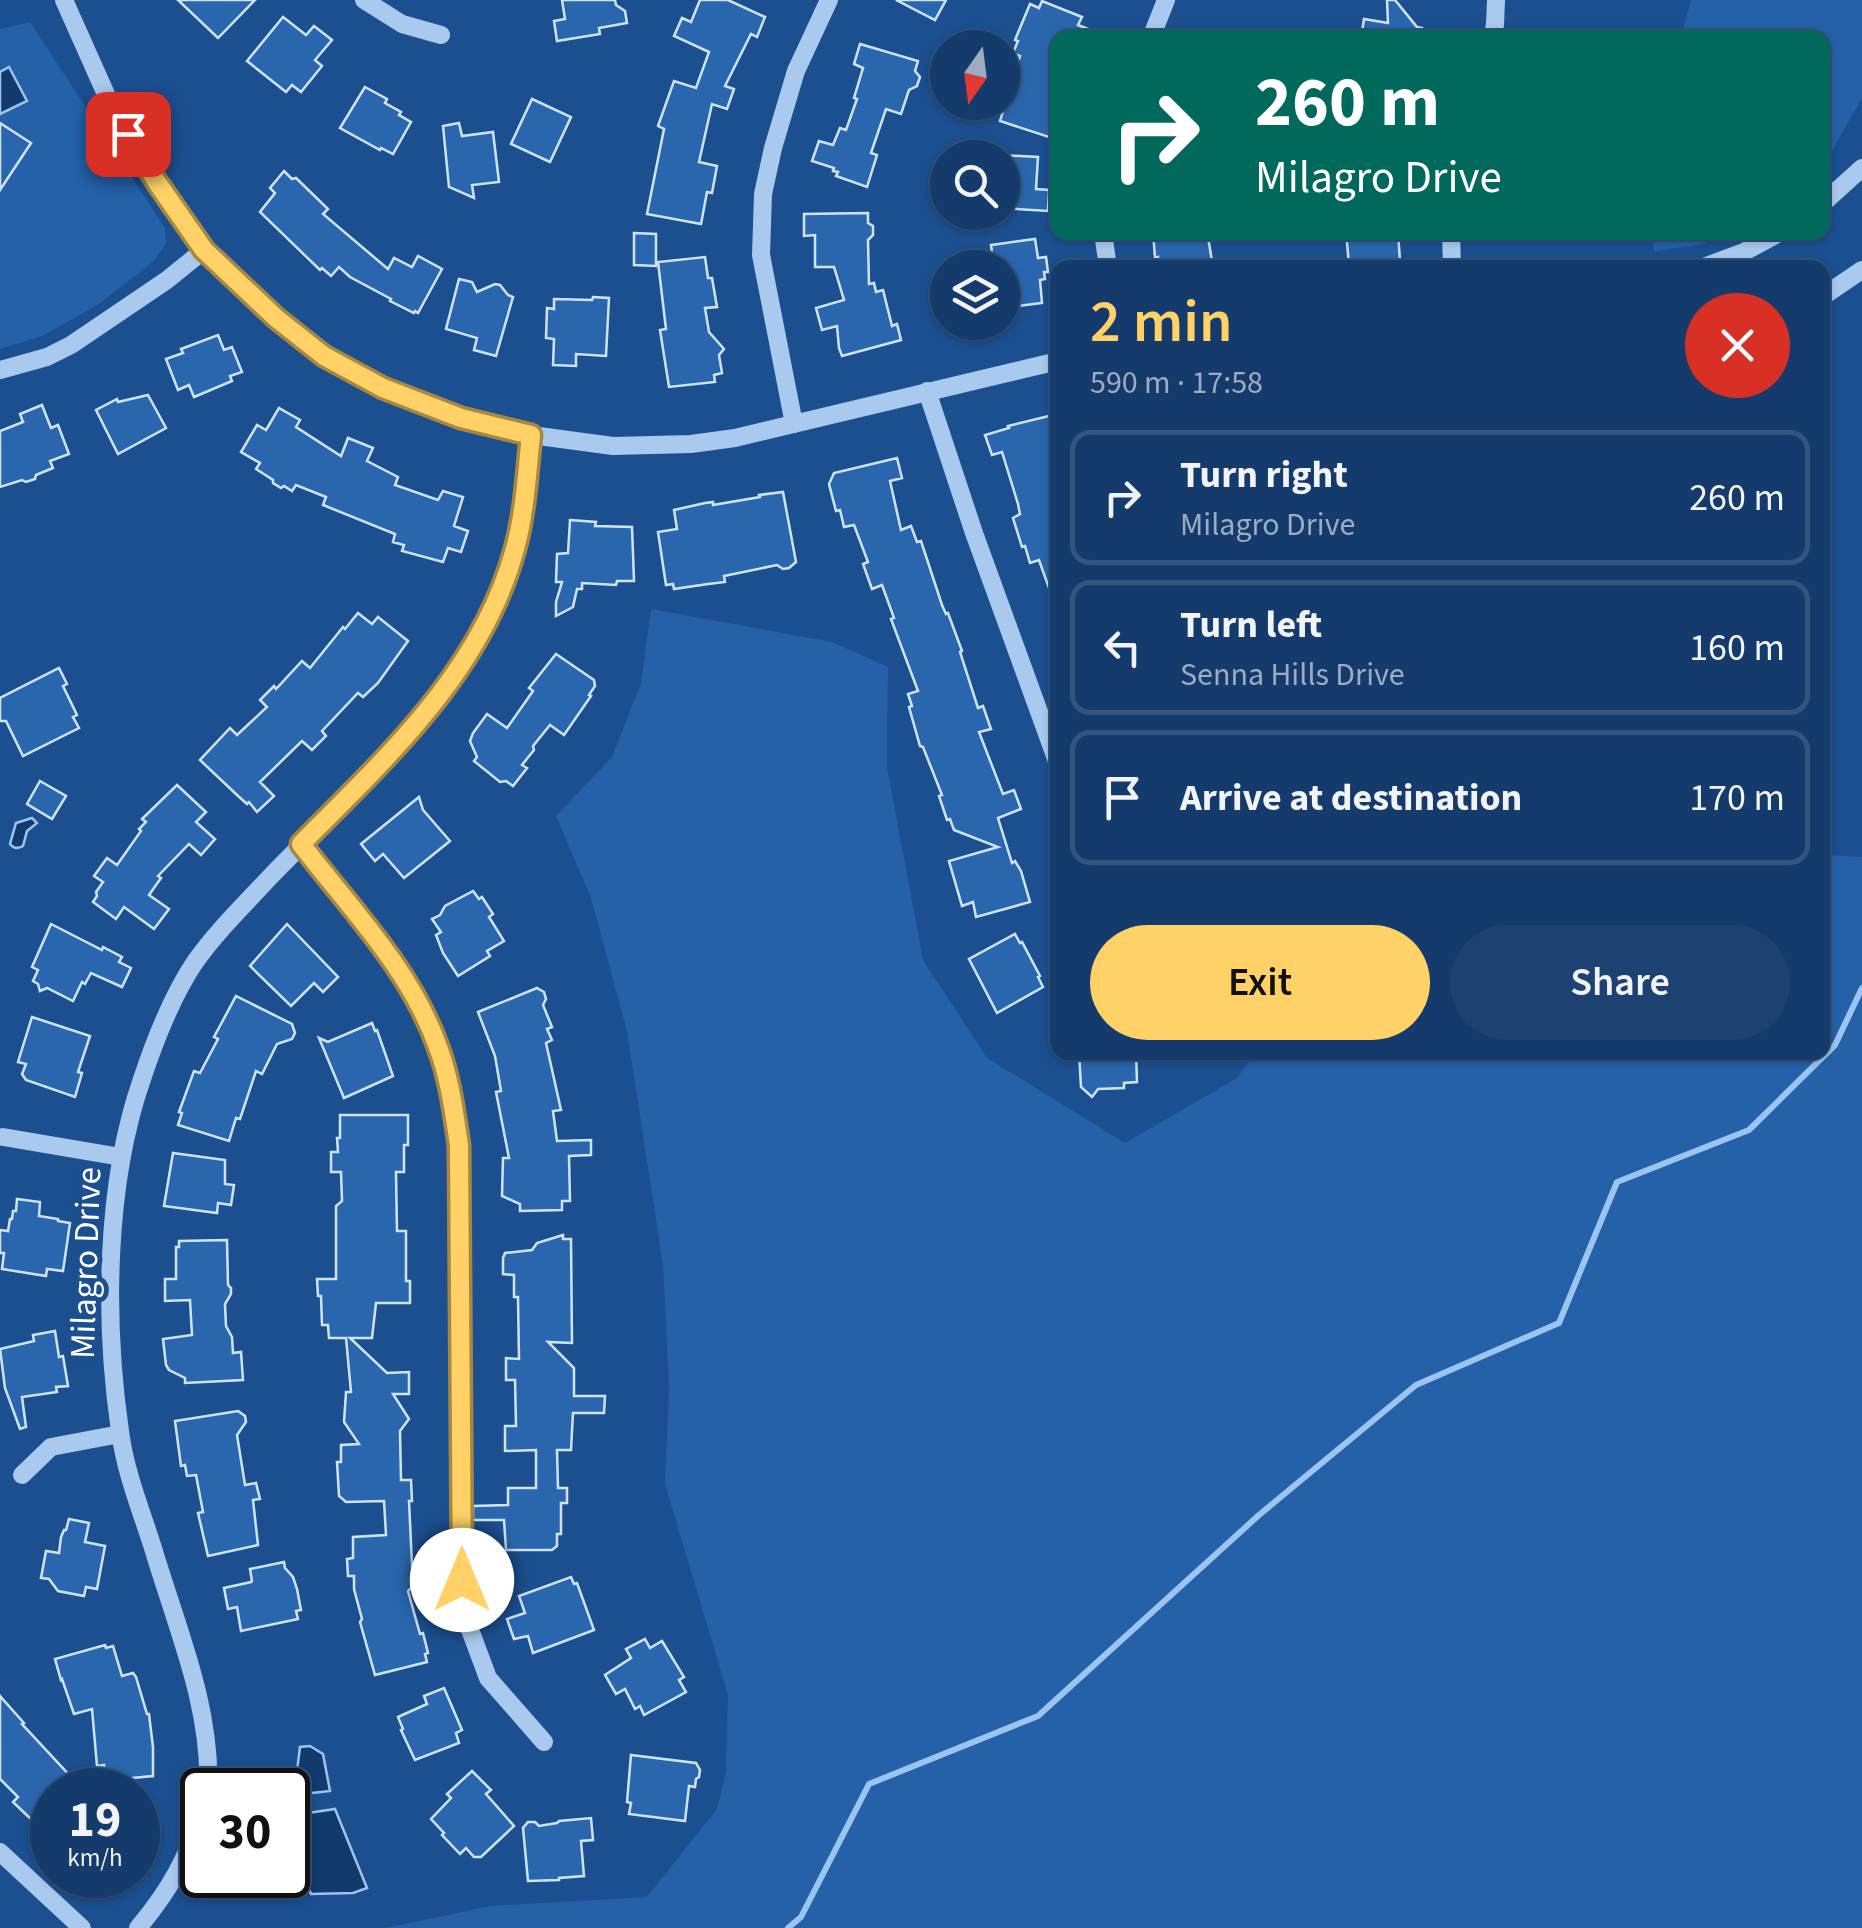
<!DOCTYPE html>
<html lang="en">
<head>
<meta charset="utf-8">
<style>
  :root { --surface:#143b6b; --page:#1d4271; --text:#f1f3f6; --muted:#9dadc1; --line:#33557e; --accent:#ffd166 }
  body { margin:0; font-family:"Source Sans 3",sans-serif; background:var(--page); color:var(--text); height:100vh; display:flex; flex-direction:column; font-size:38px; white-space:nowrap }
  * { box-sizing:border-box; margin:0 }
  p { font-size:32px; color:var(--muted) }
  .icon { flex:none; width:55px; height:55px; fill:none; stroke:currentColor; stroke-width:2; stroke-linecap:round; stroke-linejoin:round }
  .map { position:relative; flex:1; overflow:hidden }
  .drawer { position:absolute; left:1050px; top:260px; width:780px; height:800px; display:flex; flex-direction:column; background:var(--surface); border-radius:20px; box-shadow:0 2px 8px #0004,0 0 0 2px var(--line) }
  .drawer>* { flex:none }
  .top-card { position:absolute; left:1050px; top:30px; width:780px; height:210px; border-radius:20px; box-shadow:0 2px 8px #0004,0 0 0 2px var(--line); background:#00695c; color:#fff; overflow:hidden }
  .needle { width:65px; rotate:194deg }
  .tools { position:absolute; left:930px; top:30px; display:grid; gap:20px }
  .tools a { display:grid; place-items:center; width:90px; height:90px; border-radius:50%; background:var(--surface); box-shadow:0 2px 8px #0004,0 0 0 2px var(--line); font-size:50px }
  .speed { position:absolute; left:30px; top:1768px; display:flex; gap:20px; font-size:50px; font-weight:700; text-align:center }
  .speed>* { display:grid; place-content:center; width:130px; height:130px; border-radius:50%; background:var(--surface); box-shadow:0 2px 8px #0004,0 0 0 2px var(--line); line-height:1 }
  .speed small { font-size:25px; font-weight:400 }
  .speed .limit { border:5px solid #111; border-radius:15px; background:#fff; color:#111 }
  .pin { position:absolute; display:grid; place-items:center; width:85px; height:85px; color:#fff; margin:-42px; border-radius:20px; box-shadow:0 5px 15px #0006 }
  .me { position:absolute; width:110px; margin:-55px; rotate:0deg; stroke-linejoin:round; filter:drop-shadow(0 0 8px #0008) }
  .turn { display:flex; align-items:center; gap:35px; height:210px; padding:0 40px; font-size:45px }
  .turn .icon { width:130px; height:130px; stroke-width:2.5 }
  .turn b { display:block; font-size:70px; line-height:85px }
  .round { display:grid; place-items:center; flex:none; width:105px; height:105px; border-radius:52px; background:var(--page) }
  .summary { display:flex; align-items:center; justify-content:space-between; height:170px; padding:0 40px }
  h1 { font-size:60px; font-weight:600; line-height:75px; color:var(--accent) }
  .primary-button { display:flex; gap:20px; margin-top:auto; padding:20px 40px }
  .primary-button a { flex:1; height:115px; border-radius:60px; background:var(--accent); color:#111; font-size:40px; font-weight:600; line-height:115px; text-align:center }
  .primary-button a+a { background:var(--page); color:var(--text) }
  ul { padding:0; list-style:none }
  li { display:flex; align-items:center; gap:30px; height:135px; margin:0 20px 15px; padding:0 20px; border:5px solid var(--line); border-radius:20px }
  li div { flex:1 }
  li b { display:block; font-size:38px }
  li em { font-style:normal }
  .map>svg:first-child { display:block }
  .green { fill:#2461a8 }
  .water { fill:#123a6d; stroke:#9cc4f0; stroke-width:2.5 }
  .lines { fill:none; stroke-linecap:round; stroke-linejoin:round }
  .stream { stroke:#9cc4f0; stroke-width:6 }
  .building { fill:#2a66ad; stroke:#cfe3fa; stroke-width:2.5 }
  .minor { stroke:#a9c9ee; stroke-width:18 }
  .route-casing { stroke:#a68842; stroke-width:25 }
  .route { stroke:#ffd166; stroke-width:18 }
  .labels { text-anchor:middle; dominant-baseline:central; stroke-width:10; stroke-linejoin:round; paint-order:stroke }
  .street-label { font-size:35px; fill:#fff; stroke:#1b4f8f }
</style>
</head>
<body>
<div class="map">
<svg width="1862" height="1928" viewBox="0 0 1862 1928">
  <rect width="100%" height="100%" fill="#1b4f8f"/>
  <g class="green">
    <polygon points="1691,0 1862,0 1862,98 1830,154 1823,159 1822,38 1681,37"/>
    <polygon points="30,22 165,228 166,243 155,260 99,304 42,336 0,349 0,29"/>
    <polygon points="1649,233 1649,232 1721,233 1704,244 1655,251"/>
    <polygon points="651,609 832,642 888,667 887,767 923,960 987,1058 1125,1143 1237,1078 1255,1053 1822,1052 1823,855 1862,857 1862,1928 386,1928 490,1906 647,1897 717,1809 726,1772 728,1695 665,1484 669,1389 663,1265 627,1031 591,898 556,816 612,757 641,683"/>
  </g>
  <g class="water">
    <polygon points="9,67 27,101 0,114 0,72"/>
    <path d="M32 818 37 823 27 831 23 846C18 849 14 849 10 844L16 823Z"/>
    <polygon points="310,1746 323,1754 330,1791 294,1795 300,1747"/>
    <polygon points="335,1809 367,1888 353,1893 311,1894 298,1862 301,1814"/>
  </g>
  <g class="lines">
    <polyline class="stream" points="788,1928 801,1917 869,1784 1038,1716 1259,1515 1416,1385 1559,1323 1617,1182 1749,1130 1835,1045 1862,988"/>
  </g>
  <g class="building">
    <polygon points="178,0 255,0 218,38"/>
    <polygon points="562,0 615,0 616,5 625,11 627,23 599,28 600,34 557,41 554,21 565,19"/>
    <polygon points="700,0 728,0 765,17 757,37 751,34 725,86 734,89 727,109 712,104 699,162 717,166 712,193 707,192 701,224 647,214 664,129 658,126 674,81 696,88 709,52 674,36 682,18 691,22"/>
    <polygon points="896,0 946,0 935,20"/>
    <polygon points="1387,0 1395,0 1417,27 1422,28 1422,33 1426,38 1361,38 1364,19 1388,23"/>
    <polygon points="1042,1 1082,17 1078,25 1108,37 1058,38 1058,121 1052,138 1000,121 1020,56 1013,53 1018,41 1015,40 1030,4 1039,8"/>
    <polygon points="283,17 306,35 314,26 332,40 315,60 322,66 301,92 292,85 286,92 247,61"/>
    <polygon points="860,44 918,61 915,71 920,77 917,86 909,90 901,114 886,109 871,153 877,155 867,187 836,176 838,172 833,171 834,168 812,161 819,141 833,145 840,128 846,130 857,99 854,98 863,68 854,64"/>
    <polygon points="365,87 387,99 385,103 401,112 399,115 411,122 393,154 381,148 380,150 340,128"/>
    <polygon points="532,99 571,117 550,162 511,144"/>
    <polygon points="0,123 31,143 0,190"/>
    <polygon points="459,123 462,136 493,132 499,182 472,185 474,198 449,187 443,126"/>
    <polygon points="1002,155 1038,157 1036,189 1049,190 1048,211 1002,208"/>
    <polygon points="284,171 292,179 296,178 328,209 323,214 388,269 394,258 412,267 418,256 442,269 418,313 415,311 414,313 390,301 391,299 350,277 339,267 331,276 322,268 320,270 260,212 275,193 270,188"/>
    <polygon points="868,213 868,223 873,226 873,235 868,240 869,284 874,283 876,292 883,290 892,326 897,324 901,340 842,356 839,348 837,326 822,330 816,308 844,300 834,267 815,267 815,235 804,236 804,214"/>
    <polygon points="1153,232 1202,232 1203,238 1208,237 1212,261 1204,262 1204,268 1159,268 1158,257 1155,258"/>
    <polygon points="1346,232 1398,232 1400,261 1349,265"/>
    <polygon points="634,233 656,234 656,266 634,265"/>
    <polygon points="1035,239 1038,258 1046,257 1048,272 1044,272 1045,279 1040,280 1042,303 1002,308 1002,268 994,268 991,245"/>
    <polygon points="705,257 708,278 712,278 717,307 705,308 709,332 724,349 719,355 722,373 714,375 715,382 669,387 660,330 666,329 658,262"/>
    <polygon points="459,279 472,282 477,292 495,284 500,285 508,295 513,297 496,356 474,350 477,338 446,329"/>
    <polygon points="593,297 609,298 606,356 576,354 576,366 553,365 554,339 546,338 547,308 554,309 554,299 592,300"/>
    <polygon points="218,335 224,350 232,347 242,372 230,376 232,381 194,397 189,385 178,390 166,359 183,353 181,349"/>
    <polygon points="148,395 166,428 118,454 96,410 117,399 118,402"/>
    <polygon points="42,405 51,428 58,425 69,454 50,461 53,468 36,475 35,479 26,482 22,480 0,487 0,431 23,422 20,414"/>
    <polygon points="279,408 300,420 296,427 341,456 348,438 373,448 367,461 398,477 395,485 438,500 443,491 463,497 454,526 468,531 461,552 448,548 443,562 402,551 404,545 393,542 395,534 323,505 326,497 296,485 292,491 284,486 281,488 273,483 273,480 256,469 260,463 241,452 257,425 266,430"/>
    <polygon points="1053,415 1058,428 1058,604 1055,605 1039,560 1030,563 1025,546 1022,547 1013,518 1020,514 1018,504 1002,452 992,455 985,435 1009,428 1008,426"/>
    <polygon points="897,458 902,478 890,481 901,530 911,526 917,542 921,541 942,605 946,614 948,613 962,651 960,652 978,708 983,706 991,729 979,732 1003,794 1014,790 1021,809 998,818 1012,863 1015,861 1021,871 1030,902 976,917 973,902 962,906 949,861 998,847 954,830 950,819 947,820 939,796 942,795 923,747 920,746 909,707 912,706 908,694 918,691 891,619 894,618 882,585 872,589 863,564 868,562 854,525 844,527 840,510 836,511 829,484 834,473"/>
    <polygon points="783,492 796,562 789,568 783,569 777,565 724,576 725,582 708,584 674,589 673,584 666,585 658,532 677,529 674,510 705,503 713,502 713,505 760,497 759,495"/>
    <polygon points="570,520 596,522 595,526 632,527 634,581 617,581 616,585 582,583 582,589 577,589 573,607 556,616 556,602 562,582 556,582 557,554 568,553"/>
    <polygon points="358,613 372,624 378,617 408,641 378,683 363,697 358,693 322,731 326,736 312,750 302,741 260,782 274,796 257,812 249,802 247,804 237,795 200,760 230,728 237,735 267,707 260,700 274,686 276,689 302,661 310,668 343,627 345,629"/>
    <polygon points="556,654 594,680 595,686 589,695 591,696 564,735 550,725 533,746 534,750 522,765 527,768 513,786 506,781 500,782 474,761 477,757 470,741 473,733 487,714 507,728 533,691 529,688"/>
    <polygon points="59,668 67,684 63,686 77,715 73,717 79,728 23,756 6,721 0,721 0,698"/>
    <polygon points="40,781 66,796 52,819 27,804"/>
    <polygon points="177,785 206,812 196,822 215,839 201,855 189,844 158,876 161,878 149,895 169,909 154,929 124,907 116,919 93,902 97,896 96,892 103,882 94,876 107,858 117,865 141,831 139,829 146,822 142,819"/>
    <polygon points="419,797 423,810 450,841 404,878 383,854 375,861 361,844"/>
    <polygon points="473,891 479,899 482,897 493,914 489,917 504,941 487,951 490,956 458,976 443,953 436,935 441,932 432,919 440,915 445,906"/>
    <polygon points="51,924 102,950 103,947 122,957 119,962 131,968 122,987 91,973 85,984 82,982 73,1001 47,988 40,991 38,984 33,981 38,970 32,967"/>
    <polygon points="287,924 338,977 323,992 314,983 291,1006 250,966"/>
    <polygon points="1015,934 1020,943 1022,942 1040,976 1038,977 1043,987 997,1013 969,959"/>
    <polygon points="537,988 544,992 546,999 543,1005 552,1027 547,1029 552,1040 546,1043 561,1110 553,1111 557,1141 591,1140 591,1155 569,1156 570,1201 562,1201 562,1210 520,1211 520,1204 502,1196 503,1158 509,1158 496,1092 501,1091 495,1056 478,1012"/>
    <polygon points="236,996 292,1024 295,1033 292,1039 277,1044 262,1074 256,1071 240,1119 236,1118 229,1141 178,1125 182,1113 179,1112 194,1071 200,1073 218,1039 214,1037"/>
    <polygon points="32,1017 90,1036 78,1072 82,1073 75,1097 26,1080 22,1074 26,1064 18,1062"/>
    <polygon points="372,1023 375,1031 377,1030 393,1076 344,1098 319,1038 328,1042"/>
    <polygon points="1079,1052 1136,1052 1137,1082 1124,1083 1124,1088 1098,1089 1092,1097 1081,1087"/>
    <polygon points="340,1115 408,1115 408,1145 404,1145 404,1172 396,1172 397,1231 406,1231 406,1281 410,1281 410,1303 376,1303 372,1338 350,1338 387,1373 409,1372 409,1394 393,1394 409,1419 400,1431 401,1480 411,1480 412,1501 409,1501 413,1586 408,1591 420,1634 423,1633 428,1653 425,1654 427,1662 375,1675 360,1622 362,1619 354,1589 354,1576 348,1576 347,1559 353,1558 353,1537 386,1535 384,1501 346,1502 339,1496 337,1462 341,1462 341,1445 359,1444 344,1422 346,1392 351,1392 346,1338 329,1338 328,1325 322,1325 321,1296 318,1296 317,1279 336,1279 336,1206 342,1201 341,1172 331,1172 331,1152 338,1152 337,1138 340,1138"/>
    <polygon points="173,1153 225,1160 225,1184 234,1185 231,1205 218,1203 217,1213 164,1206"/>
    <polygon points="17,1199 40,1202 39,1216 58,1219 58,1221 70,1223 63,1271 47,1269 46,1276 2,1269 4,1253 0,1253 0,1230 8,1231 10,1219 12,1219 13,1211 16,1211"/>
    <polygon points="563,1235 563,1239 571,1239 572,1343 548,1342 574,1368 574,1396 605,1396 604,1413 573,1413 571,1450 557,1450 558,1488 567,1488 567,1503 561,1503 561,1534 557,1534 557,1546 552,1550 506,1550 504,1520 473,1520 473,1506 508,1505 508,1488 536,1488 536,1450 505,1451 505,1426 516,1426 515,1380 506,1380 506,1358 519,1359 518,1297 514,1297 514,1275 503,1274 503,1258 505,1253 532,1250 537,1243"/>
    <polygon points="227,1240 228,1285 231,1288 231,1294 225,1304 226,1326 232,1337 233,1353 241,1352 243,1380 185,1383 185,1378 169,1370 166,1365 163,1339 192,1335 190,1300 165,1301 165,1279 176,1279 176,1247 179,1247 179,1241"/>
    <polygon points="55,1331 59,1357 63,1356 68,1386 56,1387 57,1392 22,1397 26,1427 20,1429 5,1388 0,1349 34,1341 33,1335"/>
    <polygon points="238,1411 245,1416 246,1422 237,1435 245,1485 256,1483 260,1499 253,1500 258,1545 208,1556 198,1513 203,1512 196,1475 187,1476 185,1465 181,1466 175,1421"/>
    <polygon points="69,1519 89,1523 85,1542 105,1546 97,1589 86,1587 84,1596 58,1591 49,1579 41,1578 46,1551 59,1553 61,1537 64,1530 66,1530"/>
    <polygon points="284,1562 285,1568 293,1577 297,1589 301,1610 296,1611 298,1619 241,1631 237,1607 228,1609 224,1588 251,1582 252,1581 250,1569"/>
    <polygon points="571,1577 574,1584 577,1583 594,1630 533,1653 528,1636 514,1639 507,1619 525,1613 519,1596"/>
    <polygon points="645,1639 650,1648 662,1641 684,1677 679,1680 686,1692 644,1715 640,1706 635,1709 625,1689 616,1694 605,1675 631,1658 626,1649"/>
    <polygon points="105,1645 106,1648 113,1646 122,1676 133,1673 136,1677 147,1714 149,1714 153,1747 153,1776 110,1780 105,1776 104,1765 97,1766 92,1709 74,1714 62,1679 61,1680 55,1659"/>
    <polygon points="444,1688 462,1730 456,1733 459,1743 415,1760 401,1730 403,1729 398,1717 427,1704 424,1696"/>
    <polygon points="0,1696 24,1723 22,1724 72,1778 59,1790 52,1790 52,1809 36,1824 13,1802 18,1797 0,1779"/>
    <polygon points="631,1755 696,1763 700,1770 699,1777 696,1779 695,1787 689,1786 685,1821 629,1814 631,1803 627,1802"/>
    <polygon points="472,1771 491,1790 486,1794 514,1826 481,1857 474,1857 466,1848 460,1854 442,1835 444,1833 431,1819 451,1798 447,1794"/>
    <polygon points="591,1818 593,1840 581,1841 584,1876 559,1878 559,1880 528,1881 523,1828 528,1822 535,1822 539,1826 557,1823 559,1821"/>
  </g>
  <g class="lines">
    <g class="minor">
      <polyline points="64,0 113,110 156,181 204,250 276,318 325,355 383,388 461,418 531,435 613,446 691,444 735,438 1058,361"/>
      <polyline points="364,0 402,24 441,35"/>
      <polyline points="1151,38 1166,0"/>
      <polyline points="1492,38 1495,25 1496,0"/>
      <polyline points="1822,204 1862,168"/>
      <polyline points="1103,232 1108,268"/>
      <polyline points="1451,232 1452,268"/>
      <polyline points="1701,268 1744,252 1781,232"/>
      <polyline points="1822,297 1862,270"/>
      <polyline points="0,370 47,357 71,345 167,280 204,250"/>
      <polyline points="927,391 974,533 1058,764"/>
      <polyline points="794,424 761,255 763,194 773,148 796,71 829,0"/>
      <path d="M301 845C350 908 411 970 438 1047 450 1079 454 1112 459 1145L461 1580 469 1627 488 1678 544 1742"/>
      <polyline points="3,1137 121,1157"/>
      <polyline points="22,1475 51,1447 120,1434"/>
      <path d="M208 1790C212 1707 176 1626 153 1548 141 1510 125 1471 120 1431 104 1321 105 1185 142 1079 155 1040 172 996 195 962 217 931 244 905 270 877 356 788 458 703 504 584 523 537 526 485 531 435"/>
      <polyline points="0,1852 82,1928"/>
      <path d="M138 1928C169 1891 190 1855 202 1808"/>
    </g>
  </g>
  <g class="lines">
    <defs>
      <path id="route" d="M128 134 156 181 204 250 276 318 324 356 383 388 461 418 531 435C527 473 525 513 515 549 482 671 387 757 301 844 350 908 411 970 438 1047 450 1079 454 1112 459 1145L462 1580"/>
    </defs>
    <use href="#route" class="route-casing"/>
    <use href="#route" class="route"/>
  </g>
  <g class="labels">
    <g class="street-label">
      <text transform="translate(86 1263) rotate(-88)">Milagro Drive</text>
    </g>
  </g>
</svg>
<div class="tools">
<a><svg class="needle" viewBox="-14 -14 28 28"><path d="M0-13l5 13h-10z" fill="#e53935"/><path d="M0 13l5-13h-10z" fill="#9dadc1"/></svg></a>
<a><svg class="icon" aria-label="search" viewBox="0 0 24 24"><circle cx="10" cy="10" r="6"/><path d="M15 15l6 6"/></svg></a>
<a><svg class="icon" aria-label="layers" viewBox="0 0 24 24"><path d="M12 4l9 5-9 5-9-5zM3 14l9 5 9-5"/></svg></a>
</div>
<div class="speed"><div>19<small>km/h</small></div><div class="limit">30</div></div>
<div class="pin" style="left:128px;top:134px;background:#d93025"><svg class="icon" aria-label="arrive" viewBox="0 0 24 24"><path d="M6 21V4h12l-3 4 3 4H6"/></svg></div>
<svg class="me" style="left:462px;top:1580px" viewBox="-20 -20 40 40"><circle r="19" fill="#fff"/><path d="M0-13L10 11 0 6-10 11z" fill="#ffd166"/></svg>
<div class="top-card">
<div class="turn"><svg class="icon" aria-label="right" viewBox="0 0 24 24"><path d="M7 20v-9h11M14 6l5 5-5 5"/></svg><div><b>260 m</b>Milagro Drive</div></div>
</div>
<section class="drawer">
<div class="summary"><div><h1>2 min</h1><p>590 m · 17:58</p></div><a class="round" style="background:#d93025;color:#fff"><svg class="icon" aria-label="close" viewBox="0 0 24 24"><path d="M6 6l12 12M18 6L6 18"/></svg></a></div>
<ul>
<li><svg class="icon" aria-label="right" viewBox="0 0 24 24"><path d="M7 20v-9h11M14 6l5 5-5 5"/></svg><div><b>Turn right</b><p>Milagro Drive</p></div><em>260 m</em></li>
<li><svg class="icon" aria-label="left" viewBox="0 0 24 24"><path d="M17 20v-9H6M10 6l-5 5 5 5"/></svg><div><b>Turn left</b><p>Senna Hills Drive</p></div><em>160 m</em></li>
<li><svg class="icon" aria-label="arrive" viewBox="0 0 24 24"><path d="M6 21V4h12l-3 4 3 4H6"/></svg><div><b>Arrive at destination</b></div><em>170 m</em></li>
</ul>
<div class="primary-button"><a>Exit</a><a>Share</a></div>
</section>
</div>
</body>
</html>
